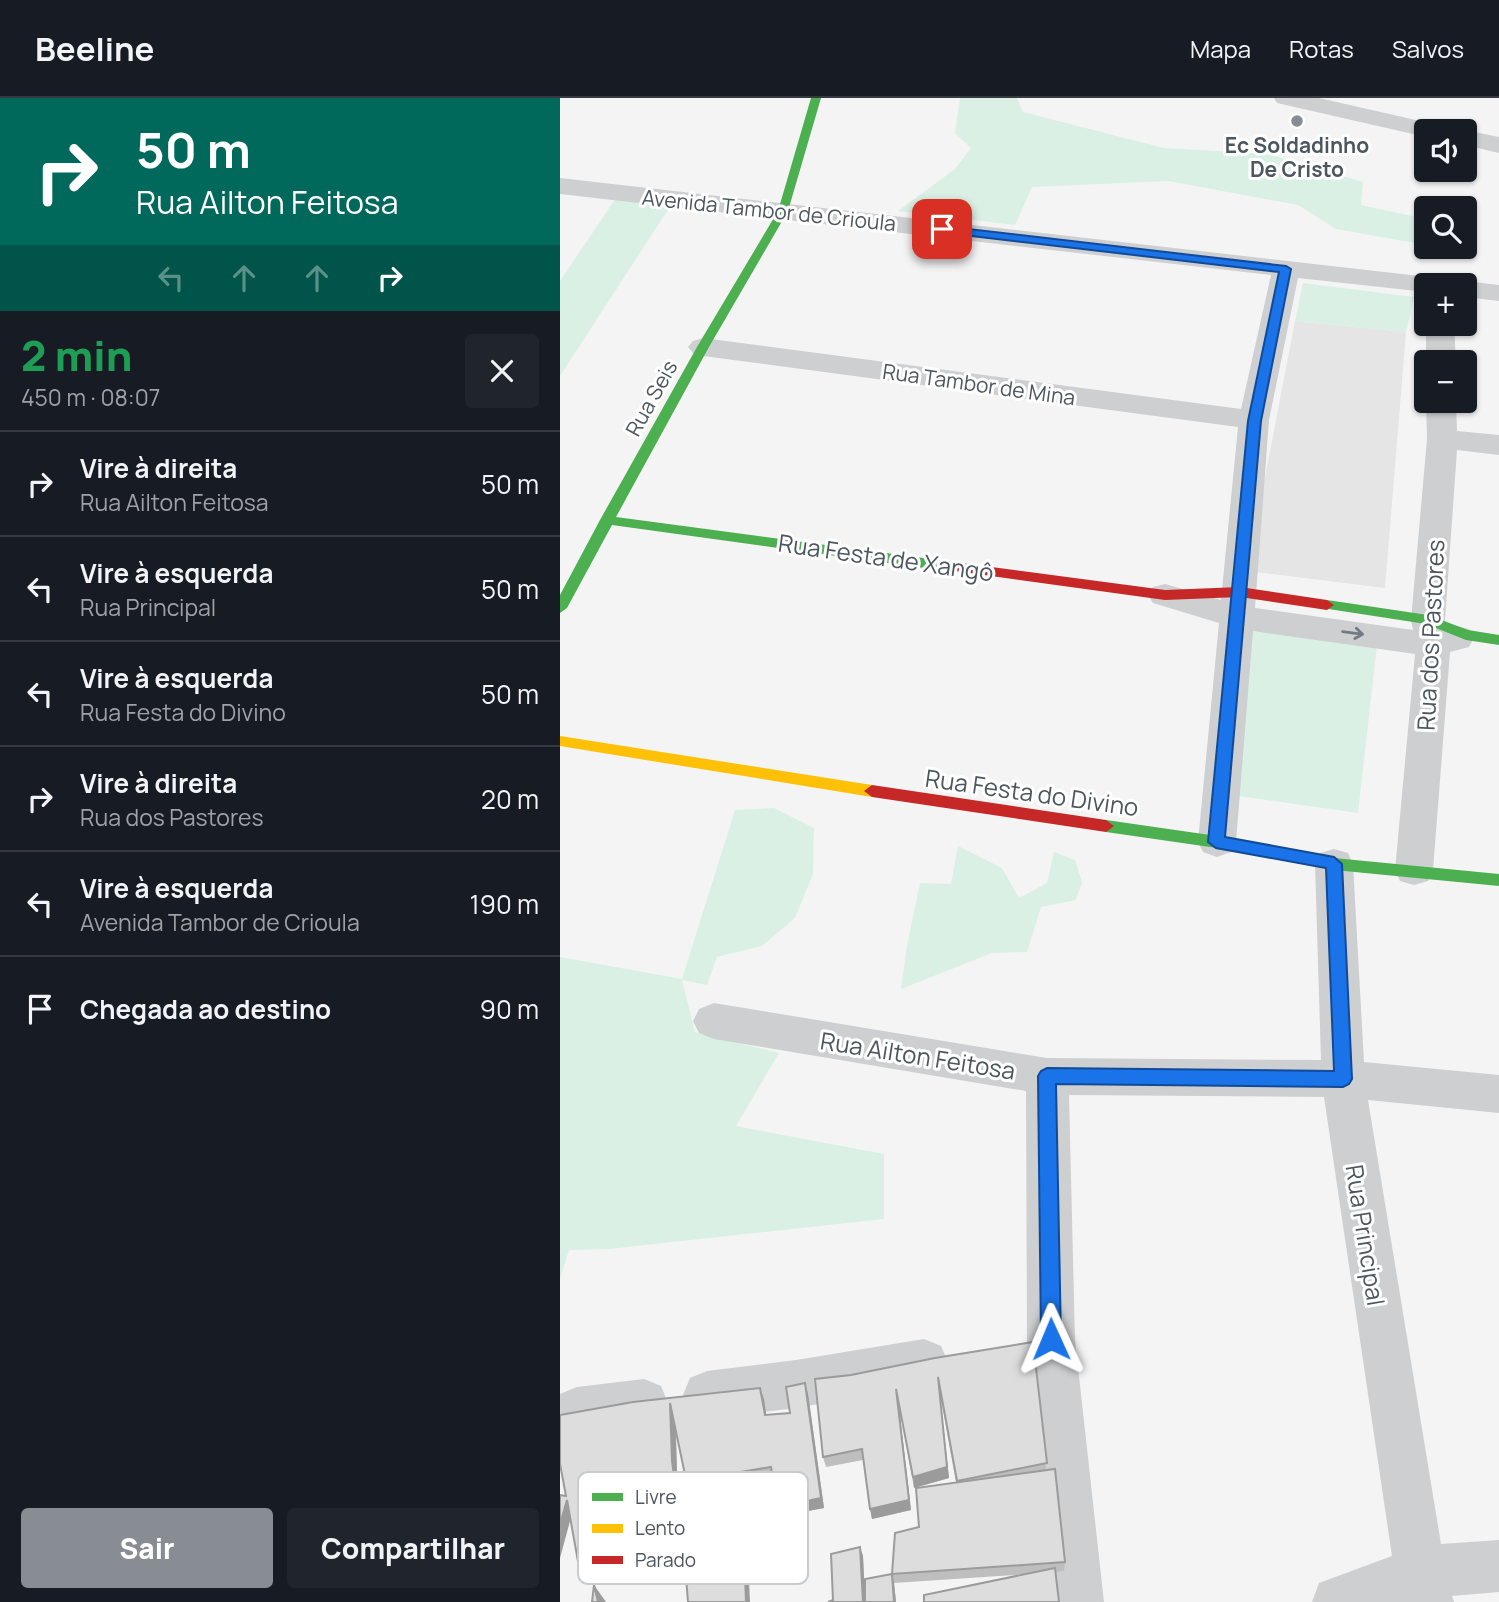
<!DOCTYPE html>
<html lang="pt">
<head>
<meta charset="utf-8">
<style>
  :root { --surface:#171b24; --page:#20242c; --text:#f1f3f6; --muted:#9ea1a6; --line:#363941; --accent:#878d93 }
  body { margin:0; font-family:Manrope,sans-serif; background:var(--page); color:var(--text); height:100vh; display:flex; flex-direction:column; font-size:26px; white-space:nowrap }
  * { box-sizing:border-box; margin:0 }
  p { font-size:23px; color:var(--muted) }
  .icon { flex:none; width:38px; height:38px; fill:none; stroke:currentColor; stroke-width:2; stroke-linecap:round; stroke-linejoin:round }
  .map { position:relative; flex:1; overflow:hidden }
  .details { display:flex; flex-direction:column; background:var(--surface); width:560px }
  .details>* { flex:none }
  .hud { background:#00695c; color:#fff; overflow:hidden }
  .buttons { position:absolute; left:854px; top:21px; display:grid; gap:14px }
  .buttons a { display:grid; place-items:center; width:63px; height:63px; border-radius:7px; background:var(--surface); box-shadow:0 2px 5px #0004; font-size:35px }
  .pin { position:absolute; display:grid; place-items:center; width:60px; height:60px; color:#fff; margin:-30px; border-radius:14px; box-shadow:0 4px 10px #0006 }
  .me { position:absolute; width:77px; margin:-38px; rotate:359deg; stroke-linejoin:round; filter:drop-shadow(0 0 5px #0008) }
  .turn { display:flex; align-items:center; gap:24px; height:147px; padding:0 21px; font-size:32px }
  .turn .icon { width:91px; height:91px; stroke-width:2.5 }
  .turn b { display:block; font-size:49px; line-height:60px }
  .lanes { display:flex; align-items:center; height:66px; padding:0 21px; background:#0003; justify-content:center; gap:35px; direction:ltr }
  .lanes .off { opacity:.35 }
  .round { display:grid; place-items:center; flex:none; width:74px; height:74px; border-radius:7px; background:var(--page) }
  .summary { display:flex; align-items:center; justify-content:space-between; height:119px; padding:0 21px }
  h1 { font-size:42px; font-weight:800; line-height:52px; color:#1e9e55 }
  .action { display:flex; gap:14px; margin-top:auto; padding:14px 21px }
  .action a { flex:1; height:80px; border-radius:7px; background:var(--accent); color:#fff; font-size:28px; font-weight:800; line-height:80px; text-align:center }
  .action a+a { background:var(--page); color:var(--text) }
  ul { padding:0; list-style:none }
  li { display:flex; align-items:center; gap:21px; height:105px; padding:0 21px; border-top:2px solid var(--line) }
  li div { flex:1 }
  li b { display:block; font-size:26px }
  li em { font-style:normal }
  header { display:flex; align-items:center; gap:42px; box-sizing:border-box; height:98px; padding:0 35px; background:var(--surface); border-bottom:2px solid var(--line) }
  header strong { font-size:33px }
  nav { display:flex; gap:38px; margin-inline-start:auto; font-size:24px }
  main { display:flex; flex:1; min-height:0 }
  .map>svg:first-child { display:block }
  .education { fill:#e6e5e5 }
  .green { fill:#dbf0e4 }
  .lines { fill:none; stroke-linecap:round; stroke-linejoin:round }
  .street { fill:#cecfd1; fill-rule:evenodd }
  .fast { fill:#4caf50; fill-rule:evenodd }
  .slow { fill:#ffc107; fill-rule:evenodd }
  .jam { fill:#c62828; fill-rule:evenodd }
  .wall { fill:#bebebf }
  .shaded-wall { fill:#9b9b9b }
  .building { fill:#ddddde; stroke:#9b9b9b; stroke-width:2 }
  .oneway { stroke:#737a81 }
  .route { fill:#1a73e8; stroke:#114b97; stroke-width:2 }
  .poi-dot { fill:#878d93; stroke:#fff; stroke-width:2.5 }
  .labels { text-anchor:middle; dominant-baseline:central; stroke-width:6; stroke-linejoin:round; paint-order:stroke }
  .far-poi-label { font-size:21px; font-weight:bold; fill:#4c565f; stroke:#fff }
  .far-street-label { font-size:21px; fill:#4c565f; stroke:#fff }
  .street-label { font-size:24px; fill:#4c565f; stroke:#fff }
  .key { fill:#fff; stroke:#c9cccf; stroke-width:2 }
  .key-label { font-size:19px; fill:#4c565f }
</style>
</head>
<body>
<header>
<strong>Beeline</strong>
<nav><a>Mapa</a><a>Rotas</a><a>Salvos</a></nav>
</header>
<main>
<section class="details">
<div class="hud">
<div class="turn"><svg class="icon" aria-label="right" viewBox="0 0 24 24"><path d="M7 20v-9h11M14 6l5 5-5 5"/></svg><div><b>50 m</b>Rua Ailton Feitosa</div></div>
<div class="lanes"><svg class="icon off" aria-label="left" viewBox="0 0 24 24"><path d="M17 20v-9H6M10 6l-5 5 5 5"/></svg><svg class="icon off" aria-label="ahead" viewBox="0 0 24 24"><path d="M12 20V5M6 11l6-6 6 6"/></svg><svg class="icon off" aria-label="ahead" viewBox="0 0 24 24"><path d="M12 20V5M6 11l6-6 6 6"/></svg><svg class="icon" aria-label="right" viewBox="0 0 24 24"><path d="M7 20v-9h11M14 6l5 5-5 5"/></svg></div>
</div>
<div class="summary"><div><h1>2 min</h1><p>450 m · 08:07</p></div><a class="round"><svg class="icon" aria-label="close" viewBox="0 0 24 24"><path d="M6 6l12 12M18 6L6 18"/></svg></a></div>
<ul>
<li><svg class="icon" aria-label="right" viewBox="0 0 24 24"><path d="M7 20v-9h11M14 6l5 5-5 5"/></svg><div><b>Vire à direita</b><p>Rua Ailton Feitosa</p></div><em>50 m</em></li>
<li><svg class="icon" aria-label="left" viewBox="0 0 24 24"><path d="M17 20v-9H6M10 6l-5 5 5 5"/></svg><div><b>Vire à esquerda</b><p>Rua Principal</p></div><em>50 m</em></li>
<li><svg class="icon" aria-label="left" viewBox="0 0 24 24"><path d="M17 20v-9H6M10 6l-5 5 5 5"/></svg><div><b>Vire à esquerda</b><p>Rua Festa do Divino</p></div><em>50 m</em></li>
<li><svg class="icon" aria-label="right" viewBox="0 0 24 24"><path d="M7 20v-9h11M14 6l5 5-5 5"/></svg><div><b>Vire à direita</b><p>Rua dos Pastores</p></div><em>20 m</em></li>
<li><svg class="icon" aria-label="left" viewBox="0 0 24 24"><path d="M17 20v-9H6M10 6l-5 5 5 5"/></svg><div><b>Vire à esquerda</b><p>Avenida Tambor de Crioula</p></div><em>190 m</em></li>
<li><svg class="icon" aria-label="arrive" viewBox="0 0 24 24"><path d="M6 21V4h12l-3 4 3 4H6"/></svg><div><b>Chegada ao destino</b></div><em>90 m</em></li>
</ul>
<div class="action"><a>Sair</a><a>Compartilhar</a></div>
</section>
<div class="map">
<svg width="939" height="1504" viewBox="0 0 939 1504">
  <rect width="100%" height="100%" fill="#f4f4f4"/>
  <polygon class="education" points="735,223 846,234 825,490 687,473"/>
  <g class="green">
    <polygon points="400,0 457,0 463,14 604,50 709,56 803,84 801,107 866,121 866,147 776,131 738,107 608,83 472,89 455,127 338,113 395,71 411,50 395,35"/>
    <polygon points="56,100 109,110 0,278 0,183"/>
    <polygon points="743,185 854,199 846,234 735,223"/>
    <polygon points="686,524 817,547 798,715 657,695"/>
    <polygon points="214,710 254,730 253,776 235,820 202,848 157,859 147,887 122,882 135,934 219,955 176,1028 324,1056 324,1121 49,1151 9,1152 0,1181 0,859 122,881 175,712"/>
    <polygon points="398,748 442,770 459,800 487,785 494,754 515,762 522,784 516,802 481,809 467,854 432,855 341,891 347,848 360,785 391,786"/>
  </g>
  <g class="lines">
    <g class="street">
      <polygon points="714,0 759,0 882,28 886,33 866,33 866,39 717,5"/>
      <polygon points="905,32 939,39 939,55 905,47 905,33 902,33"/>
      <polygon points="0,80 886,181 890,187 866,187 866,194 738,180 709,322 695,510 853,532 851,522 867,341 866,303 896,303 897,333 939,337 939,357 897,352 885,522 887,531 897,528 909,531 914,540 909,549 890,554 873,772 868,783 854,787 840,783 835,772 855,556 693,533 676,744 671,754 657,759 643,754 638,744 659,525 593,505 588,497 593,489 605,486 661,502 678,329 143,258 133,255 128,249 133,243 143,240 681,311 711,177 0,96"/>
      <polygon points="905,183 939,187 939,203 905,199 905,187 894,187"/>
      <polygon points="866,225 894,226 896,264 866,264"/>
      <polygon points="774,751 788,755 793,766 804,964 939,977 939,1015 808,1002 881,1446 939,1442 939,1494 892,1498 894,1504 752,1504 759,1485 832,1458 764,999 509,997 515,1242 544,1504 492,1504 467,1242 466,993 154,941 139,935 133,923 139,911 154,905 487,960 761,962 755,766 760,755"/>
      <polygon points="364,1241 381,1248 388,1264 381,1280 364,1287 236,1310 147,1321 130,1314 123,1297 130,1280 147,1273 236,1262"/>
      <polygon points="84,1281 101,1288 108,1305 101,1322 84,1329 17,1337 0,1330 0,1296 17,1289"/>
    </g>
    <g class="fast">
      <polygon points="251,0 261,0 228,113 149,249 56,419 386,463 393,468 386,473 52,427 7,510 0,515 0,497 40,422 137,249 218,113"/>
      <polygon points="767,502 868,517 908,532 939,537 939,547 906,542 866,526 762,510 760,507"/>
      <polygon points="546,722 657,738 774,760 939,776 939,788 774,772 657,750 546,734 538,728"/>
    </g>
    <polygon class="slow" points="0,638 312,687 320,693 312,699 0,648"/>
    <g class="jam">
      <polygon points="386,463 605,492 680,489 767,502 774,507 767,512 680,499 605,502 381,471 379,468"/>
      <polygon points="312,687 546,722 554,728 546,734 312,699 304,693"/>
    </g>
  </g>
  <g class="wall">
    <polygon points="473,1244 486,1372 495,1371 505,1464 504,1473 496,1474 499,1504 364,1504 364,1497 469,1476 334,1485 336,1504 268,1504 273,1502 271,1456 300,1449 303,1458 305,1497 305,1481 332,1476 335,1435 359,1429 356,1390 396,1384 379,1290 389,1380 354,1390 338,1302 351,1412 312,1421 303,1362 266,1369 263,1359 255,1281 291,1277 375,1260"/>
    <polygon points="245,1285 248,1296 264,1410 221,1418 213,1379 178,1385 183,1446 159,1450 155,1441 153,1422 138,1425 133,1415 116,1331 117,1374 129,1462 96,1466 90,1457 86,1419 85,1424 69,1441 74,1458 26,1478 6,1398 0,1369 0,1372 0,1317 204,1301 206,1317 230,1315"/>
  </g>
  <g class="shaded-wall">
    <polygon points="378,1279 389,1380 354,1390 353,1379"/>
    <polygon points="245,1285 248,1296 264,1410 221,1418 217,1409"/>
    <polygon points="200,1290 204,1301 208,1328 205,1317"/>
    <polygon points="338,1302 351,1412 312,1421 310,1411"/>
    <polygon points="110,1305 115,1316 117,1374 129,1462 124,1453 112,1363"/>
    <polygon points="174,1375 178,1385 183,1446 179,1437"/>
    <polygon points="81,1384 87,1394 85,1424 69,1441 74,1458 26,1478 19,1469 64,1431"/>
    <polygon points="7,1402 13,1412 0,1460 0,1426"/>
    <polygon points="300,1449 303,1458 305,1504 303,1504"/>
    <polygon points="184,1451 188,1460 190,1504 186,1504"/>
    <polygon points="332,1476 334,1485 336,1504 334,1504"/>
    <polygon points="34,1487 46,1504 38,1504"/>
  </g>
  <g class="building">
    <polygon points="473,1244 487,1365 397,1383 378,1279 387,1369 353,1379 336,1291 349,1402 310,1411 302,1351 263,1359 255,1281 291,1277 375,1260"/>
    <polygon points="245,1285 261,1400 217,1409 211,1369 174,1375 179,1437 155,1441 151,1411 133,1415 110,1305 112,1363 124,1453 90,1457 81,1384 80,1414 64,1431 68,1448 19,1469 7,1402 0,1426 0,1397 6,1398 0,1366 0,1317 73,1304 200,1290 205,1317 230,1315 226,1289"/>
    <polygon points="495,1371 505,1464 332,1476 335,1435 359,1429 356,1390"/>
    <polygon points="300,1449 303,1504 268,1504 273,1502 271,1456"/>
    <polygon points="184,1451 186,1504 128,1504 125,1467"/>
    <polygon points="495,1470 499,1504 364,1504 364,1497"/>
    <polygon points="332,1476 334,1504 305,1504 305,1481"/>
    <polygon points="34,1487 38,1504 32,1504"/>
  </g>
  <defs><path id="oneway-shaft" d="M-6 0H5M1.5-3L5.5 0L1.5 3" fill="none" stroke-width="1.6" stroke-linecap="round" stroke-linejoin="round" transform="scale(1.75)"/></defs>
  <use class="oneway" href="#oneway-shaft" transform="translate(793 535) rotate(8)"/>
  <polygon class="route" points="382,128 726,168 731,171 701,323 665,739 774,759 782,766 792,981 789,986 783,989 496,986 501,1241 498,1248 491,1251 484,1248 481,1241 478,978 481,973 487,970 774,973 766,770 656,750 648,744 688,323 719,174 378,134 378,129"/>
  <circle class="poi-dot" cx="737" cy="23" r="7"/>
  <g class="labels">
    <g class="far-poi-label">
      <text x="737" y="47">Ec Soldadinho<tspan x="737" dy="24">De Cristo</tspan></text>
    </g>
    <g class="far-street-label">
      <text transform="translate(209 112) rotate(6)">Avenida Tambor de Crioula</text>
      <text transform="translate(419 286) rotate(8)">Rua Tambor de Mina</text>
      <text transform="translate(91 300) rotate(-61)">Rua Seis</text>
    </g>
    <g class="street-label">
      <text transform="translate(326 459) rotate(8)">Rua Festa de Xangô</text>
      <text transform="translate(870 537) rotate(-87)">Rua dos Pastores</text>
      <text transform="translate(472 694) rotate(8)">Rua Festa do Divino</text>
      <text transform="translate(358 957) rotate(9)">Rua Ailton Feitosa</text>
      <text transform="translate(806 1137) rotate(81)">Rua Principal</text>
    </g>
  </g>
  <rect x="18" y="1374" width="230" height="112" rx="10" class="key"/>
  <rect x="32" y="1395" width="31" height="8" fill="#4caf50"/>
  <rect x="32" y="1426" width="31" height="9" fill="#ffc107"/>
  <rect x="32" y="1458" width="31" height="8" fill="#c62828"/>
  <g class="key-label">
    <text x="75" y="1406">Livre</text>
    <text x="75" y="1437">Lento</text>
    <text x="75" y="1469">Parado</text>
  </g>
</svg>
<div class="buttons">
<a><svg class="icon" aria-label="sound" viewBox="0 0 24 24"><path d="M4 9h4l5-4v14l-5-4H4zM17 9q2 3 0 6"/></svg></a>
<a><svg class="icon" aria-label="search" viewBox="0 0 24 24"><circle cx="10" cy="10" r="6"/><path d="M15 15l6 6"/></svg></a>
<a>+</a>
<a>−</a>
</div>
<div class="pin" style="left:382px;top:131px;background:#d93025"><svg class="icon" aria-label="arrive" viewBox="0 0 24 24"><path d="M6 21V4h12l-3 4 3 4H6"/></svg></div>
<svg class="me" style="left:491px;top:1241px" viewBox="-20 -20 40 40"><path d="M0-17L14 15 0 8-14 15z" fill="#1a73e8" stroke="#fff" stroke-width="4"/></svg>
</div>
</main>
</body>
</html>
